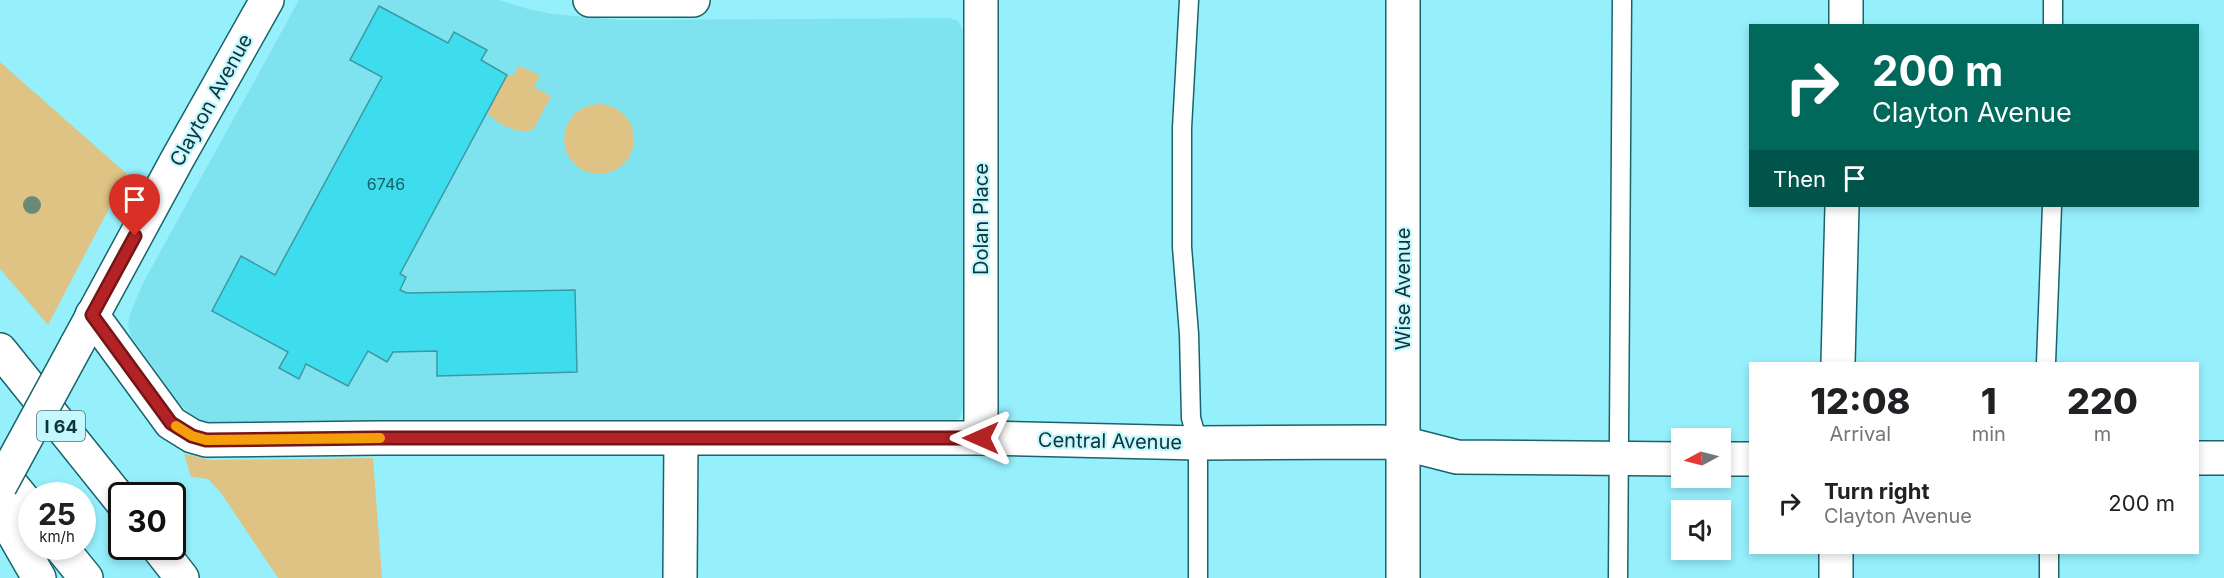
<!DOCTYPE html>
<html lang="en">
<head>
<meta charset="utf-8">
<style>
  :root { --surface:#fff; --page:#f6f6f6; --text:#202124; --muted:#757577 }
  body { margin:0; font-family:Inter,sans-serif; background:var(--page); color:var(--text); height:100vh; display:flex; flex-direction:column; font-size:22px; white-space:nowrap }
  * { box-sizing:border-box; margin:0 }
  p { font-size:20px; color:var(--muted) }
  .icon { flex:none; width:33px; height:33px; fill:none; stroke:currentColor; stroke-width:2; stroke-linecap:round; stroke-linejoin:round }
  .map { position:relative; flex:1; overflow:hidden }
  .drawer { position:absolute; left:1749px; top:362px; width:450px; height:192px; display:flex; flex-direction:column; background:var(--surface); border-radius:0px; box-shadow:0 3px 9px #0003 }
  .drawer>* { flex:none }
  .guide { position:absolute; left:1749px; top:24px; width:450px; height:183px; border-radius:0px; box-shadow:0 3px 9px #0003; background:#00695c; color:#fff; overflow:hidden }
  .needle { width:39px; rotate:263deg }
  .tools { position:absolute; left:1671px; top:428px; display:grid; gap:12px }
  .tools a { display:grid; place-items:center; width:60px; height:60px; border-radius:0px; background:var(--surface); box-shadow:0 3px 9px #0003; font-size:30px }
  .speed { position:absolute; left:18px; top:482px; display:flex; gap:12px; font-size:30px; font-weight:700; text-align:center }
  .speed>* { display:grid; place-content:center; width:78px; height:78px; border-radius:50%; background:var(--surface); box-shadow:0 3px 9px #0003; line-height:1 }
  .speed small { font-size:15px; font-weight:400 }
  .speed .limit { border:3px solid #111; border-radius:9px; background:#fff; color:#111 }
  .pin { position:absolute; display:grid; place-items:center; width:51px; height:51px; color:#fff; margin:-62px -26px; border-radius:50% 50% 50% 0; rotate:-45deg; box-shadow:0 0 6px #0007 }
  .pin .icon { rotate:45deg }
  .me { position:absolute; width:66px; margin:-33px; rotate:270deg; stroke-linejoin:round; filter:drop-shadow(0 0 4px #0008) }
  .turn { display:flex; align-items:center; gap:21px; height:126px; padding:0 24px; font-size:27px }
  .turn .icon { width:78px; height:78px; stroke-width:2.5 }
  .turn b { display:block; font-size:42px; line-height:51px }
  .then { display:flex; align-items:center; height:57px; padding:0 24px; background:#0003; gap:12px; font-size:22px }
  .eta { display:flex; justify-content:space-evenly; align-items:center; height:102px; text-align:center }
  .eta b { font-size:36px; font-weight:800; line-height:42px }
  ul { padding:0; list-style:none }
  li { display:flex; align-items:center; gap:18px; height:78px; padding:0 24px }
  li div { flex:1 }
  li b { display:block; font-size:22px }
  li em { font-style:normal }
  .map>svg:first-child { display:block }
  .built { fill:#7ee3ef }
  .green { fill:#dfc385 }
  .building { fill:#3dddee; stroke:#3c99a4; stroke-width:1.5 }
  .lines { fill:none; stroke-linecap:round; stroke-linejoin:round }
  .service-casing { stroke:#19636b; stroke-width:21 }
  .minor-casing { stroke:#19636b; stroke-width:36 }
  .tertiary-casing { stroke:#19636b; stroke-width:36 }
  .motorway-casing { stroke:#19636b; stroke-width:36 }
  .service { stroke:#fff; stroke-width:18 }
  .minor { stroke:#fff; stroke-width:33 }
  .tertiary { stroke:#fff; stroke-width:33 }
  .motorway { stroke:#fff; stroke-width:33 }
  .tertiary-bridge-casing { stroke:#19636b; stroke-width:36; stroke-linecap:butt }
  .tertiary-bridge { stroke:#fff; stroke-width:33 }
  .tree { fill:#6a8976 }
  .route-casing { stroke:#741617; stroke-width:15 }
  .route { stroke:#b32224; stroke-width:10 }
  .slow { stroke:#f59e0b; stroke-width:10 }
  .labels { text-anchor:middle; dominant-baseline:central; stroke-width:4.5; stroke-linejoin:round; paint-order:stroke }
  .number-label { font-size:16px; fill:#195e66 }
  .shield { fill:#c4f7fe; stroke:#446e74; stroke-width:1.5 }
  .shield-label { font-size:18px; font-weight:bold; fill:#0d3439 }
  .street-label { font-size:20px; fill:#0d3439; stroke:#c4f7fe }
</style>
</head>
<body>
<div class="map">
<svg width="2224" height="578" viewBox="0 0 2224 578">
  <rect width="100%" height="100%" fill="#96f0fc"/>
  <polygon class="built" points="299,0 499,0 528,9 553,14 622,20 949,18 958,21 963,30 963,407 960,418 952,423 938,424 208,423 196,419 179,403 131,336 128,325 130,314 143,283"/>
  <g class="green">
    <polygon points="0,62 127,174 48,325 0,269"/>
    <path d="M519 66 540 75 534 87 551 96 533 130C516 134 499 125 486 112L507 75H513Z"/>
    <circle cx="599" cy="139" r="35"/>
    <polygon points="184,454 211,460 373,458 382,578 278,578 221,493 208,479 191,477"/>
  </g>
  <polygon class="building" points="379,6 448,43 454,32 487,50 481,60 507,75 400,274 406,277 400,290 407,293 575,290 577,372 437,376 437,351 393,352 387,362 368,351 348,386 306,364 299,379 279,368 288,352 212,311 241,256 275,275 382,77 350,60"/>
  <g class="lines">
    <defs>
      <g id="service">
        <polyline points="1189,0 1182,128 1182,247 1189,334 1191,418 1198,443 1198,578"/>
        <polyline points="2053,26 2053,0"/>
        <polyline points="2046,363 2052,206"/>
        <polyline points="2049,552 2049,578"/>
        <polyline points="1618,578 1622,0"/>
      </g>
      <g id="minor">
        <polyline points="590,0 693,0"/>
        <polyline points="1403,0 1403,578"/>
        <polyline points="1846,26 1846,0"/>
        <polyline points="92,315 171,423 192,436 206,440 377,438 981,438 1198,443 1380,442 1402,443 1457,457 1682,459"/>
        <polyline points="1838,363 1842,206"/>
        <polyline points="981,438 981,0"/>
        <polyline points="2198,458 2224,458"/>
        <polyline points="1720,459 1750,459"/>
        <polyline points="680,578 681,439"/>
        <polyline points="1836,578 1836,552"/>
      </g>
      <polyline id="tertiary" points="76,346 178,158 267,0"/>
      <g id="motorway">
        <polyline points="0,350 122,502"/>
        <polyline points="0,471 32,510"/>
        <polyline points="0,510 39,578"/>
        <polyline points="60,546 86,578"/>
        <polyline points="157,546 182,578"/>
      </g>
    </defs>
    <use href="#service" class="service-casing"/>
    <use href="#minor" class="minor-casing"/>
    <use href="#tertiary" class="tertiary-casing"/>
    <use href="#motorway" class="motorway-casing"/>
    <use href="#service" class="service"/>
    <use href="#minor" class="minor"/>
    <use href="#tertiary" class="tertiary"/>
    <use href="#motorway" class="motorway"/>
    <defs>
      <polyline id="tertiary-bridge" points="0,486 76,346"/>
    </defs>
    <use href="#tertiary-bridge" class="tertiary-bridge-casing"/>
    <use href="#tertiary-bridge" class="tertiary-bridge"/>
  </g>
  <circle class="tree" cx="32" cy="205" r="9"/>
  <g class="lines">
    <defs>
      <polyline id="route" points="135,236 92,315 171,423 192,436 206,440 377,438 981,438"/>
    </defs>
    <use href="#route" class="route-casing"/>
    <use href="#route" class="route"/>
    <polyline class="slow" points="176,426 192,436 206,440 380,438"/>
  </g>
  <g class="labels">
    <g class="number-label">
      <text x="386" y="184">6746</text>
    </g>
    <rect class="shield" x="37" y="411" width="48" height="30" rx="4.5"/>
    <g class="shield-label">
      <text x="61" y="426">I 64</text>
    </g>
    <g class="street-label">
      <text transform="translate(211 100) rotate(-61)">Clayton Avenue</text>
      <text transform="translate(981 219) rotate(-90)">Dolan Place</text>
      <text transform="translate(1403 289) rotate(-90)">Wise Avenue</text>
      <text transform="translate(1110 441) rotate(1)">Central Avenue</text>
    </g>
  </g>
</svg>
<div class="tools">
<a><svg class="needle" viewBox="-14 -14 28 28"><path d="M0-13l5 13h-10z" fill="#e53935"/><path d="M0 13l5-13h-10z" fill="#757577"/></svg></a>
<a><svg class="icon" aria-label="sound" viewBox="0 0 24 24"><path d="M4 9h4l5-4v14l-5-4H4zM17 9q2 3 0 6"/></svg></a>
</div>
<div class="speed"><div>25<small>km/h</small></div><div class="limit">30</div></div>
<div class="pin" style="left:135px;top:236px;background:#d93025"><svg class="icon" aria-label="arrive" viewBox="0 0 24 24"><path d="M6 21V4h12l-3 4 3 4H6"/></svg></div>
<svg class="me" style="left:981px;top:438px" viewBox="-20 -20 40 40"><path d="M0-17L14 15 0 8-14 15z" fill="#b32224" stroke="#fff" stroke-width="4"/></svg>
<div class="guide">
<div class="turn"><svg class="icon" aria-label="right" viewBox="0 0 24 24"><path d="M7 20v-9h11M14 6l5 5-5 5"/></svg><div><b>200 m</b>Clayton Avenue</div></div>
<div class="then">Then<svg class="icon" aria-label="arrive" viewBox="0 0 24 24"><path d="M6 21V4h12l-3 4 3 4H6"/></svg></div>
</div>
<section class="drawer">
<div class="eta">
<div><b>12:08</b><p>Arrival</p></div>
<div><b>1</b><p>min</p></div>
<div><b>220</b><p>m</p></div>
</div>
<ul>
<li><svg class="icon" aria-label="right" viewBox="0 0 24 24"><path d="M7 20v-9h11M14 6l5 5-5 5"/></svg><div><b>Turn right</b><p>Clayton Avenue</p></div><em>200 m</em></li>
</ul>
</section>
</div>
</body>
</html>
